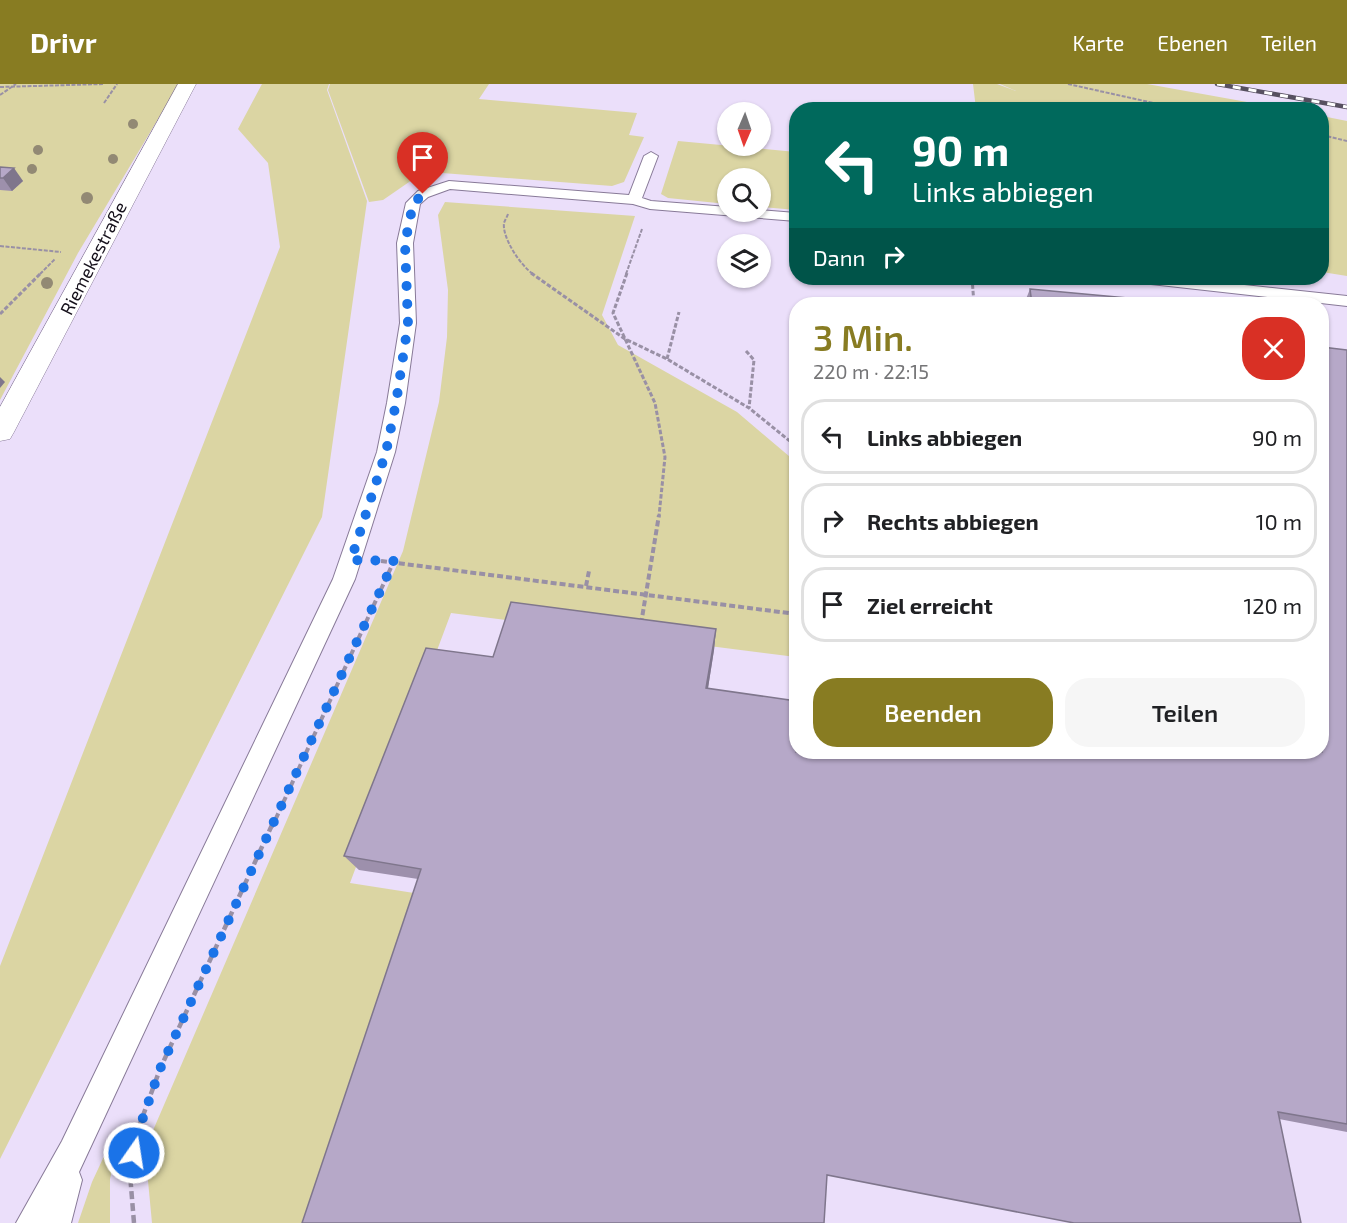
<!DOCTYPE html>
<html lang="de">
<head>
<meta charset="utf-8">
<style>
  :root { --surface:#fff; --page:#f6f6f6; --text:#202124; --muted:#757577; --line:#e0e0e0; --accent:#887c22 }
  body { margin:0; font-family:"Exo 2",sans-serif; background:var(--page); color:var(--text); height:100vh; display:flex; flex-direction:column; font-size:22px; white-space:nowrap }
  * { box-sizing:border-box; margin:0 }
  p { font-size:20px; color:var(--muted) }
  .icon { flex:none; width:33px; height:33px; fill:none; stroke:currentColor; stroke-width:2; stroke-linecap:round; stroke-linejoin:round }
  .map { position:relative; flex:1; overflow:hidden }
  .details { position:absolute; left:789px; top:213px; width:540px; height:462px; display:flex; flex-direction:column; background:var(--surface); border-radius:24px; box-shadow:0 2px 4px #0004 }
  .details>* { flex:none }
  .top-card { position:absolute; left:789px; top:18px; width:540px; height:183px; border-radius:24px; box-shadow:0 2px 4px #0004; background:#00695c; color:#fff; overflow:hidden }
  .needle { width:39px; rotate:182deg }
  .controls { position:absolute; left:717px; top:18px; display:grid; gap:12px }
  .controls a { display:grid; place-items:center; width:54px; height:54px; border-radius:50%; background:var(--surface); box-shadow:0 2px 4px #0004; font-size:30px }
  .pin { position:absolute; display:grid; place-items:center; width:51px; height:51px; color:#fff; margin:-62px -26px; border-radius:50% 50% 50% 0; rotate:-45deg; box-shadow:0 0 6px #0007 }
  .pin .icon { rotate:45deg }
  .me { position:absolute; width:66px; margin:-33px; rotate:13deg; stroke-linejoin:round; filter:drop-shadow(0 0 4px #0008) }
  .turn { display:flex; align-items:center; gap:21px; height:126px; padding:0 24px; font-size:27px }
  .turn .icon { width:78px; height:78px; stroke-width:2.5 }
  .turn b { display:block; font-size:42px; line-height:51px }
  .then { display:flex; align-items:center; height:57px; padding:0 24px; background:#0003; gap:12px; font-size:22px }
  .round { display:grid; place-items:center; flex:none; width:63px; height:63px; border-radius:24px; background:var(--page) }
  .overview { display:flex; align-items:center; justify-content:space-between; height:102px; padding:0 24px }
  h1 { font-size:36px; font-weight:600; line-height:45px; color:var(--accent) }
  .button { display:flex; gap:12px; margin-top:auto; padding:12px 24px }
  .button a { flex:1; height:69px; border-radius:24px; background:var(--accent); color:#fff; font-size:24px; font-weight:600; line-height:69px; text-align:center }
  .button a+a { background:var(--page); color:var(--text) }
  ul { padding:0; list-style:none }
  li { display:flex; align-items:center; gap:18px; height:75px; margin:0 12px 9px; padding:0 12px; border:3px solid var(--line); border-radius:24px }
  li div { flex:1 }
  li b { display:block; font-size:22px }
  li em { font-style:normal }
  header { display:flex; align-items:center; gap:36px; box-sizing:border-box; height:84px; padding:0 30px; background:var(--accent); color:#fff }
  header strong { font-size:28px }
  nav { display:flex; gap:33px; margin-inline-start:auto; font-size:21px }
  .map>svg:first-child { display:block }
  .green { fill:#dbd5a3 }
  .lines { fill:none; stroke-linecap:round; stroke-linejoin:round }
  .service-casing { stroke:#887a98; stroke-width:2 }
  .minor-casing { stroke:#887a98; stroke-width:1 }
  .path-far3 { stroke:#9990a5; stroke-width:2; stroke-dasharray:4 1.5; stroke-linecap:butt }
  .path-far2 { stroke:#9990a5; stroke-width:3; stroke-dasharray:4.5 2; stroke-linecap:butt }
  .path-far1 { stroke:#9990a5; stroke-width:4; stroke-dasharray:6 3; stroke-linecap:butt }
  .path { stroke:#9990a5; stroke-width:4.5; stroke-dasharray:8 4; stroke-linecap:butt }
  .service { fill:#fff; fill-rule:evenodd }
  .minor { fill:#fff; fill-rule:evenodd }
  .rail-casing { stroke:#575060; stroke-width:4.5 }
  .rail { stroke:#fff; stroke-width:3; stroke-dasharray:8; stroke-linecap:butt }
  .tree { fill:#928974 }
  .wall { fill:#9d90ac }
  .shaded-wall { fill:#7f768c }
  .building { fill:#b6a8c8; stroke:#7f768c; stroke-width:1.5 }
  .route { stroke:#1a73e8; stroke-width:10; stroke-dasharray:0 18 }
  .labels { text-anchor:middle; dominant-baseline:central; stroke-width:4.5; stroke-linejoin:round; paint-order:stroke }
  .far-street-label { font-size:18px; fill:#15101b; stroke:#fff }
</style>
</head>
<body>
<header>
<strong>Drivr</strong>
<nav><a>Karte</a><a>Ebenen</a><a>Teilen</a></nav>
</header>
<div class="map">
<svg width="1347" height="1139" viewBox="0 0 1347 1139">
  <rect width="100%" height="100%" fill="#ebdffa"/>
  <g class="green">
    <polygon points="0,0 179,0 78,169 0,316"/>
    <polygon points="262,0 329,0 327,6 367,117 322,433 0,1075 0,882 280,163 268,79 238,45"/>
    <polygon points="330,0 489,0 479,15 637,29 629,51 644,53 624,98 612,102 442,89 412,96 383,116 369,118 328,6"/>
    <polygon points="973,0 997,0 1016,7 1000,0 1147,0 1286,25 976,25"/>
    <polygon points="1322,32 1347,37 1347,192 1322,188"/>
    <polygon points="678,57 796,68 793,114 796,115 796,126 761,123 760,94 728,94 727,120 668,114 661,110"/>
    <polygon points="445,118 635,132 602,231 618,261 737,328 796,378 796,573 451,529 350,799 414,809 307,1139 152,1139 145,1065 403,467 439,318 447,253 448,206 438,131"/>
    <polygon points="113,1053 120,1053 110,1095 110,1139 78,1139 92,1098"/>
  </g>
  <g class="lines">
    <defs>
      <g id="service">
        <polygon points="651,68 658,72 642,114 651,117 728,123 728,128 760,126 796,129 796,137 650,125 633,120 450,105 428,113 420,120 413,159 416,239 405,319 395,368 355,495 79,1088 82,1096 71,1139 16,1139 62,1057 333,495 377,368 387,319 400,239 397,159 406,119 418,107 449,97 629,111 644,72"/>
        <polygon points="1134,194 1180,194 1347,212 1347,222 1142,199"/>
      </g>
      <polygon id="minor" points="178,0 196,0 14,348 10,355 0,357 0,323"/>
    </defs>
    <use href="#service" class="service-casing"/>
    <use href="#minor" class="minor-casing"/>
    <g class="path-far3">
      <polyline points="1068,0 1185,26"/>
      <polyline points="0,3 104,0"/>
      <polyline points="0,11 16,0"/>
      <polyline points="104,19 117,0"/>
      <polyline points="1322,51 1347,57"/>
      <path d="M508 130C507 133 505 136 504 139 502 154 521 182 533 190"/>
      <polyline points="0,162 61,168"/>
      <polyline points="40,190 55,175"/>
      <polyline points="626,190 642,145"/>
    </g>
    <g class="path-far2">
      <polyline points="531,189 625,255 667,275 749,324 796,362"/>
      <polyline points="627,189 613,229 655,319 665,373 659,432"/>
      <polyline points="972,194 974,220"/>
      <polyline points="0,230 41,189"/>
      <polyline points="746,267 754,276 749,324"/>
      <polyline points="667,275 679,228"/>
    </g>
    <g class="path-far1">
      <polyline points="381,477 796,530"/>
      <polyline points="586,502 589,487"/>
      <polyline points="641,540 659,431"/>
      <polyline points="272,743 394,477"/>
    </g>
    <polyline class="path" points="134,1139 130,1090 137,1048 160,985 272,741"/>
    <use href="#service" class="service"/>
    <use href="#minor" class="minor"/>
    <defs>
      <polyline id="rail" points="1217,0 1347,23"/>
    </defs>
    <use href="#rail" class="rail-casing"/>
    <use href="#rail" class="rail"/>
  </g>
  <g class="tree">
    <circle cx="133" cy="40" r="5"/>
    <circle cx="38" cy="66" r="5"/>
    <circle cx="113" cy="75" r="5"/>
    <circle cx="32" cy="85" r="5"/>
    <circle cx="87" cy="114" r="6"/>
    <circle cx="47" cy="199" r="6"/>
  </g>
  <g class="wall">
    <polygon points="0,83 23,97 12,107 0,106"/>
    <polygon points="1030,205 1193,220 1024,220"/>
    <polygon points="1347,266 1347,1048 1279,1035 418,795 359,786 344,772 493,573 716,545 714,566 708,604 796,668 1322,668"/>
  </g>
  <g class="shaded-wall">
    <polygon points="14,84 23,97 12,107 3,94"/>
    <polygon points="0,293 5,298 0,304"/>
    <polygon points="716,545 714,566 705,623 706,604"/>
  </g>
  <g class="building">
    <polygon points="0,83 14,84 3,94 0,94"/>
    <polygon points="1030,205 1193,220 1032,220"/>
    <polygon points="1322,263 1347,266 1347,1040 1278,1028 1301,1139 1074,1139 827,1091 824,1139 302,1139 421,785 344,772 426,564 493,573 511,518 716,545 706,604 796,617 796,668 1322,668"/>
  </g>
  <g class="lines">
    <polyline class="route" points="134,1069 138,1048 160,985 394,477 351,476 386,368 396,319 408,240 405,159 413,120 423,110"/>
  </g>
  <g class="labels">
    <g class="far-street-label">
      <text transform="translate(93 174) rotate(-63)">Riemekestraße</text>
    </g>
  </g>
</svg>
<div class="controls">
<a><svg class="needle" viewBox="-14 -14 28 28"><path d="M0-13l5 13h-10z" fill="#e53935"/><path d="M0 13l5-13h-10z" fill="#757577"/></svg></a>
<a><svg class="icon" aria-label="search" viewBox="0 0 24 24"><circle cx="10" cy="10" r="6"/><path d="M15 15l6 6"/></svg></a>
<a><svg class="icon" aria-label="layers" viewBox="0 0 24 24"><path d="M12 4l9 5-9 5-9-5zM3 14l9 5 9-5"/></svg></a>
</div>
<div class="pin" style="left:423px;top:110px;background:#d93025"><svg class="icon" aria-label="arrive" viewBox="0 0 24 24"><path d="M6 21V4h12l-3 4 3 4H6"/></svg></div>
<svg class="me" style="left:134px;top:1069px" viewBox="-20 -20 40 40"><circle r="17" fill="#1a73e8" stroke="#fff" stroke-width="3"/><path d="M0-11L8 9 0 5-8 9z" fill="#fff"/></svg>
<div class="top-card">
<div class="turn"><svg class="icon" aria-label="left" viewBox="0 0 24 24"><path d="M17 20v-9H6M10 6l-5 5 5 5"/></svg><div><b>90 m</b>Links abbiegen</div></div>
<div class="then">Dann<svg class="icon" aria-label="right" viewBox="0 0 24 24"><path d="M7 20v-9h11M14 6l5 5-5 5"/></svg></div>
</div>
<section class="details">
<div class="overview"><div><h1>3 Min.</h1><p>220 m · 22:15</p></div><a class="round" style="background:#d93025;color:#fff"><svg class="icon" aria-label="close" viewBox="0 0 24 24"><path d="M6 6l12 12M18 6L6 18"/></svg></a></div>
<ul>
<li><svg class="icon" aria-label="left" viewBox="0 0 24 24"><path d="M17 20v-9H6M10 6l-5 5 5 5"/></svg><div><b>Links abbiegen</b></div><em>90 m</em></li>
<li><svg class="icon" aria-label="right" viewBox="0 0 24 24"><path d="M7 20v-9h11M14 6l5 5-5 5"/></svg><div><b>Rechts abbiegen</b></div><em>10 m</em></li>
<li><svg class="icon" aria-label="arrive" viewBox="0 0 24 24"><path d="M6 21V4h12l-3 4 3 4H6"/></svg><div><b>Ziel erreicht</b></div><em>120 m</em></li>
</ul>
<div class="button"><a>Beenden</a><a>Teilen</a></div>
</section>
</div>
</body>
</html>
